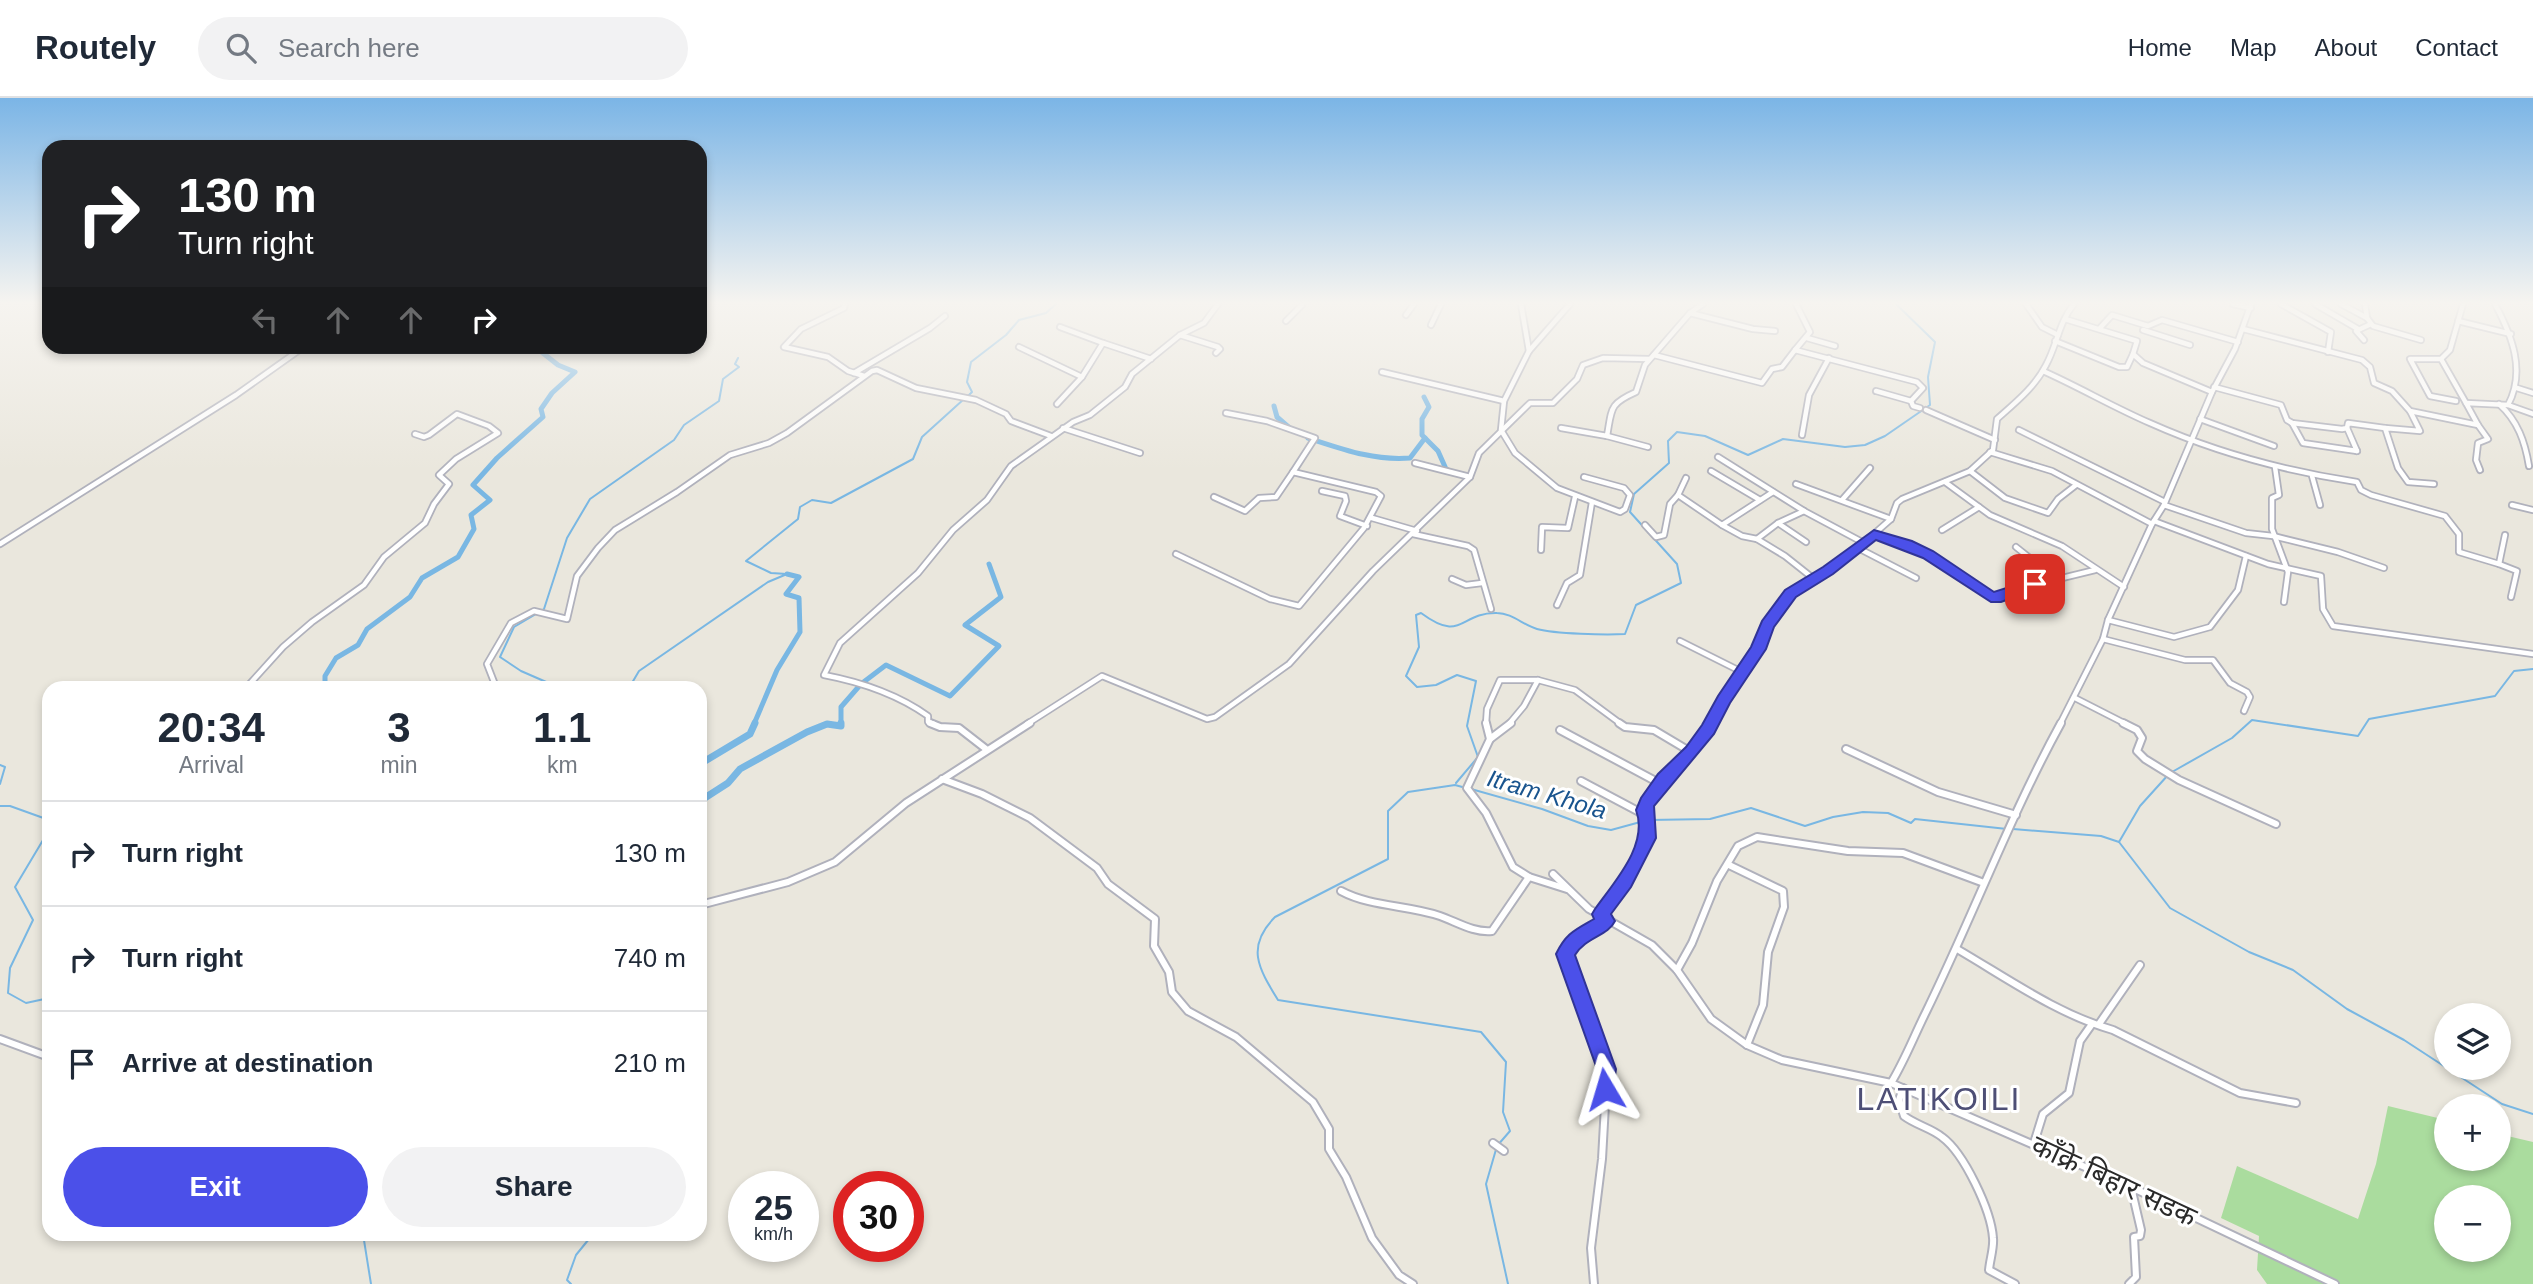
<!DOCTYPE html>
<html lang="en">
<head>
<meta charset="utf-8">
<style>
  :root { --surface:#fff; --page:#f2f2f3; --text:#1f2937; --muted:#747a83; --line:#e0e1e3; --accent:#4b50e9 }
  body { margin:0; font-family:Arial,"Noto Sans Devanagari",sans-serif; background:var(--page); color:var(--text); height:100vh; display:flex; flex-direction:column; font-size:26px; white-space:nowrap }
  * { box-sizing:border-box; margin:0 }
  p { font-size:23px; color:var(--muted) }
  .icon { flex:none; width:38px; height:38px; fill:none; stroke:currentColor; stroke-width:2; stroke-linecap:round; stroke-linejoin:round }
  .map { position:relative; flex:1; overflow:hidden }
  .side { position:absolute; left:42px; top:583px; width:665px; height:560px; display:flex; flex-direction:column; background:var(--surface); border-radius:21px; box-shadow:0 4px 10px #0003 }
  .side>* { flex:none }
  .hud { position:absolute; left:42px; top:42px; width:665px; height:214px; border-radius:21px; box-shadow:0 4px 10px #0003; background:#202124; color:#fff; overflow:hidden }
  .tools { position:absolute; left:2434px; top:905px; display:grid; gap:14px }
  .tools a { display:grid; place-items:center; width:77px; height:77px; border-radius:50%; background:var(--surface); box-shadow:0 4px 10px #0003; font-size:35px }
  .speed { position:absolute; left:728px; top:1073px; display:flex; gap:14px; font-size:35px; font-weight:700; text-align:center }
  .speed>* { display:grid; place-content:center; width:91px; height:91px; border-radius:50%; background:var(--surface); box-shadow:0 4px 10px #0003; line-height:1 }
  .speed small { font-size:18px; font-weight:400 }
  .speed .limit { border:10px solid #d22; background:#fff; color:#111 }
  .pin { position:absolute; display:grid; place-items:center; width:60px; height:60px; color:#fff; margin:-30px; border-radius:14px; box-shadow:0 4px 10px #0006 }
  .me { position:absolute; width:77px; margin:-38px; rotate:353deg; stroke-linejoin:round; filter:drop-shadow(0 0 5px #0008) }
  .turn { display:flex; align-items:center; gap:24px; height:147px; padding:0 21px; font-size:32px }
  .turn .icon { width:91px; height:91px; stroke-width:2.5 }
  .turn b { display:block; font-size:49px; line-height:60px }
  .lanes { display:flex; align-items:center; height:66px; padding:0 21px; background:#0003; justify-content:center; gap:35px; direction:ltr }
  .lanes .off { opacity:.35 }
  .eta { display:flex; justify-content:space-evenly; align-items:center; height:119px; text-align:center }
  .eta b { font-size:42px; font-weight:700; line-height:49px }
  .button { display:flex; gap:14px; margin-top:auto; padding:14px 21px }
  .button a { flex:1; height:80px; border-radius:42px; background:var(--accent); color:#fff; font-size:28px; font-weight:700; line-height:80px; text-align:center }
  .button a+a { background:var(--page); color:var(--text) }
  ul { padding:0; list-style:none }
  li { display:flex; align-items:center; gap:21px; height:105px; padding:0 21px; border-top:2px solid var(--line) }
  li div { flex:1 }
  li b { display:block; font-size:26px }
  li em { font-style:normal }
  header { display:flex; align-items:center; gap:42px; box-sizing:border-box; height:98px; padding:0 35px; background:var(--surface); border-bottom:2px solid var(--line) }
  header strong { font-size:33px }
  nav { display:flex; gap:38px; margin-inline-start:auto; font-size:24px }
  .search { width:490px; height:63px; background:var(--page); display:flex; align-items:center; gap:18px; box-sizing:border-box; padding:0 24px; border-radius:38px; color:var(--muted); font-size:26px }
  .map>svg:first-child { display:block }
  .green { fill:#aadc9e; fill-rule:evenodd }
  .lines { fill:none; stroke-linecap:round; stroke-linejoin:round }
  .stream { stroke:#79b7e3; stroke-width:2 }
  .canal-far1 { stroke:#79b7e3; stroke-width:5 }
  .canal { stroke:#79b7e3; stroke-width:7 }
  .street-far1-casing { stroke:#b0b1bc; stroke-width:8 }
  .street-casing { stroke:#b0b1bc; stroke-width:10 }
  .street-far1 { stroke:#fff; stroke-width:4.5 }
  .street { stroke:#fff; stroke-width:6 }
  .route { fill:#4b50e9; stroke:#313497; stroke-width:2 }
  .labels { text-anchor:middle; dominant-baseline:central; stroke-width:6; stroke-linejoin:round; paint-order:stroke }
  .water-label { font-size:24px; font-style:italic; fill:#19548e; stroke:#fff }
  .near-street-label { font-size:28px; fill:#2a2a2a; stroke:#fff }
  .near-quarter-label { font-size:32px; letter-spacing:2px; fill:#4e4f76; stroke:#fff }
</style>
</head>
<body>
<header>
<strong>Routely</strong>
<div class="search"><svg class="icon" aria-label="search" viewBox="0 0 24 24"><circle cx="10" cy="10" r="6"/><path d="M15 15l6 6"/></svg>Search here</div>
<nav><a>Home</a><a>Map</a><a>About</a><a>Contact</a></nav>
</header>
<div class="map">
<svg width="2533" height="1186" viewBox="0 0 2533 1186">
  <rect width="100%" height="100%" fill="#eae7dd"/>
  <path class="green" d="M2388 1008 2446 1022V1060H2499V1036L2533 1044V1186H2267L2257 1172 2259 1138 2221 1120 2237 1068 2358 1121 2376 1066ZM2446 1099H2499V1152H2446Z"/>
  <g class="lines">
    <g class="stream">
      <polyline points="968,298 972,294 967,284 971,264 1006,237 1019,222 1046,215 1056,206"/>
      <polyline points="541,513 544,511 567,440 590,401 674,342 684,327 719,303 723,281 739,269 735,266 738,260"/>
      <polyline points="536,516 514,529 500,559 521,573 560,590"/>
      <polyline points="629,590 639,573 768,484 787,476 771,475 746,463 798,421 800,409 812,402 831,405 913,361 922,339 964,301"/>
      <polyline points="0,667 5,669 0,686"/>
      <polyline points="2172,674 2232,640 2252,622 2358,638 2369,621 2495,598 2514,573 2533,571"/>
      <path d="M1456 685 1478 659 1467 628 1476 583 1457 577 1436 587 1417 589 1406 578 1419 549 1416 517 1421 515C1463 546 1459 514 1497 515 1512 515 1523 527 1537 531 1555 536 1606 537 1625 536L1636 507 1681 485 1677 466 1630 414 1634 396 1669 365 1668 343 1677 334 1705 338 1748 357 1783 341 1845 349 1865 347 1885 338 1930 307 1928 279 1935 244 1896 206"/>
      <path d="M1466 690 1455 687 1408 694 1388 713V761L1275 819C1245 849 1259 871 1278 902L1481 934 1506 964 1503 1014 1510 1033 1497 1048 1486 1086 1508 1186"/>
      <polyline points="1471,691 1542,711 1588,728 1611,732 1644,723"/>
      <polyline points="0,708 10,708 49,722"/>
      <polyline points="1649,722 1710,721 1751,710 1805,728 1833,719 1863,714 1888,715 1911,725 1915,721 2007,731"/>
      <polyline points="2013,731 2101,738 2119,744 2140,708 2168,677"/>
      <polyline points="49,732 15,789 33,822 10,870 8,895 26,905 49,900"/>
      <polyline points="2119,744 2170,810 2249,854 2293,872 2347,911 2404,942 2502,1006 2533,1016"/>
      <polyline points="363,1136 371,1186"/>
      <polyline points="571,1186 567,1182 576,1157 593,1136"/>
    </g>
    <g class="canal-far1">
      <polyline points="1424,299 1429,309 1422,321 1422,337 1438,353 1446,371 1450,373"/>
      <polyline points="1274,308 1277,319 1292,332"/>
      <path d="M1308 340C1342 351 1374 363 1410 360L1425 340"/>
      <polyline points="325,590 325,578 336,560 358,547 367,531 410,499 422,480 458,459 474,431 471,417 490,402 473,387 497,360 543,319 541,311 552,295 575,274 558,267 534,248"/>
      <polyline points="754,626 777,572 800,534 799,500 786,496 799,479 787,476"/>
      <polyline points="826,626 830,626"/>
      <polyline points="841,626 841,609 861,586 886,567 950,598 999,548 965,527 1001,499 989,466"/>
    </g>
    <g class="canal">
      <polyline points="700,666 750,636 755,625"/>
      <polyline points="700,703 728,685 740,671 807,634 827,626 841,628 841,625"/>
    </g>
    <defs>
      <g id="street-far1">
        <polyline points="845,206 844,210 801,231 784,249 828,259 848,273 864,278"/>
        <polyline points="1521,206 1529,253"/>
        <polyline points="1570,206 1529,253 1504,303 1501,332 1515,355 1557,390 1620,414 1625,411 1630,397 1624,390 1584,379"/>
        <polyline points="1796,206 1810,234 1795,252 1917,284 1923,290 1911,303 1913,308 1920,310"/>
        <polyline points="2026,206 2042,229 2058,237"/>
        <polyline points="2233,206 2251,210"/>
        <polyline points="2281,206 2331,234 2328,254"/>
        <polyline points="2315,206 2358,231"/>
        <polyline points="2341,206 2367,220 2365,206"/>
        <path d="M2495 206C2512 238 2526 273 2508 307L2533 316"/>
        <polyline points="1690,215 1753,231 1775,233"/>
        <polyline points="1406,217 1414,206"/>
        <polyline points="2367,220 2373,228 2421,242"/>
        <polyline points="2065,221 2137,243 2133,256 2143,265 2212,294"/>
        <polyline points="1286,223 1302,207"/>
        <polyline points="2458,223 2511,236"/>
        <polyline points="1431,227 1441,206"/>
        <polyline points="1060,229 1103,245"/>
        <polyline points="2100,230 2112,217 2148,228 2162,222 2238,244"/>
        <polyline points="2243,231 2362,262 2370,269 2374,285 2392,293 2410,313 2478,327 2466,305 2508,307"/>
        <polyline points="2143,232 2190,247"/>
        <polyline points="1180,237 1218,249 1220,251 1216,255"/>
        <polyline points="1807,240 1835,248"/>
        <polyline points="2364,242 2356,233 2371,226"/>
        <polyline points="2055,243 2119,269 2127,269 2133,256"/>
        <polyline points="1019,249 1082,279 1103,245 1151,261"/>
        <polyline points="1654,257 1762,285 1772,271 1782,269 1795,252"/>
        <polyline points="2441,261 2466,305"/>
        <path d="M2043 273C2079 289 2113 309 2150 325 2217 355 2285 373 2357 384L2361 392 2371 397 2445 418 2459 436V454L2499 466 2505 437"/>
        <polyline points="1382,274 1504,303"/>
        <polyline points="854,275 930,230 945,218"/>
        <polyline points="2214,289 2281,307 2287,322 2292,325 2342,331 2347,330 2348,325 2385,330"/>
        <polyline points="2517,290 2533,295"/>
        <polyline points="1876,293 1911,303"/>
        <polyline points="2456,303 2430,298 2410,261 2441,261 2450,252 2463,206"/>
        <polyline points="1057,306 1082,279"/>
        <path d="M2499 306C2518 323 2525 344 2529 368"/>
        <polyline points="1926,312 1995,342"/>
        <polyline points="2410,313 2420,333 2385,330 2398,370 2408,384 2434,386"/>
        <polyline points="1226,315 1267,323 1315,340 1293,374"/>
        <polyline points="2200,321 2274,348"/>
        <polyline points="2292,325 2303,345 2357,353"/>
        <polyline points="2478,327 2488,341 2478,345 2476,362 2480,372"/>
        <polyline points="1063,330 1140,355"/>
        <path d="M1561 330 1607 338C1612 310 1609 306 1636 294L1645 267 1690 215 1703 206"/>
        <polyline points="2347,330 2357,353"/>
        <polyline points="2019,332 2165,404"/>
        <polyline points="1802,337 1809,297 1829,260"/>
        <polyline points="1607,338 1648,349"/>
        <polyline points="1990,354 2052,373 2152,426"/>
        <polyline points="1718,359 1804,413 1864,445"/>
        <polyline points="1415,365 1470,379"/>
        <polyline points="2275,369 2279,397 2272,400 2272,431 2288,474 2284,504"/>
        <polyline points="1711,373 1760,402"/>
        <polyline points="1970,373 2005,400 2048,415 2058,401 2076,387"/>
        <polyline points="2312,378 2320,407"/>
        <polyline points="1686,380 1678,397 1722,427 1773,394"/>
        <polyline points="1945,384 1990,417 2062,448 2124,489"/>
        <polyline points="1796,386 1891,421"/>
        <polyline points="1322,393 1345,398 1346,403 1340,418 1367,428"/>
        <polyline points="1842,402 1870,370"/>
        <polyline points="2164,407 2246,435 2273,438 2338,454 2384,470"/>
        <polyline points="2512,407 2533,412"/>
        <polyline points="1804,413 1778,425 1757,441 1785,458 1814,481"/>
        <polyline points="1372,420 1417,433"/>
        <polyline points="2154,423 2268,466 2321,478 2323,511 2333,528 2533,556"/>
        <polyline points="1778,425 1806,444"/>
        <polyline points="1645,427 1656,439 1664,437 1670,406 1678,397"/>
        <polyline points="1722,427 1742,438 1757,441"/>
        <polyline points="1942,432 1979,409"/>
        <polyline points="1413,436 1468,448 1474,452 1491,511"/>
        <path d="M1874 437C1923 450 1954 473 1996 500L2013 492 2095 472"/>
        <polyline points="0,446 236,297 305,248"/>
        <polyline points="2016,449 2057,482"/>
        <polyline points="1858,450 1916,480"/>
        <polyline points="1541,452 1542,429 1568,430 1575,399"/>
        <polyline points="1176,456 1270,501 1299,508 1364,430 1381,398 1376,394 1293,374 1276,399 1259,400 1245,413 1214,399"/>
        <polyline points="2499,466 2517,473 2511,499"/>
        <polyline points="1452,481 1466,487 1482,485"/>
        <polyline points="1557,507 1567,485 1580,477 1592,404"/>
        <polyline points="2108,522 2174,539 2210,529 2238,492 2246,458"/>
        <polyline points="2103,541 2185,562 2213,562 2230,585 2247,594 2250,599 2244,613"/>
        <polyline points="1680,543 1742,574"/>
        <polyline points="246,590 283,549 312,524 364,487 384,459 425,425 434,406 449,386 439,377 456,361 498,335 489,328 457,316 429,337 424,339 415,336"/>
        <polyline points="492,590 494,584 487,566 511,525 534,513 567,521 577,478 598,450 615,432 677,394 730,357 769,345 787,335 872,273 877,272 916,290 976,302 1006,316 1011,323 1051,338"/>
        <polyline points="2075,600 2126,626"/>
        <path d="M934 626 928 624V618C897 596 861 584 824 577L840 545 918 475 953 432 987 402 1011 368 1073 324 1090 317 1125 289 1132 276 1180 237 1204 225 1218 206"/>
        <polyline points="1027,626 1102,578 1207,621 1215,619 1289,566 1373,473 1470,379 1479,355 1530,305 1553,305 1577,281 1583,267 1603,260 1649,261"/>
        <polyline points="1486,626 1487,611 1500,582 1538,582 1575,592 1621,626"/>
        <polyline points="1509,626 1524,608 1538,582"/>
        <path d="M1711 626 1758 551 1767 527 1790 496 1858 450 1891 421 1897 405 1902 401 1970 373 1993 352 1997 321C2015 305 2035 289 2046 267 2057 247 2059 224 2074 206"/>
        <polyline points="2060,626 2103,541 2108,522 2152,426 2164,407 2212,294 2235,251 2251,206"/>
      </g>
      <g id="street">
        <polyline points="930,625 940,629 959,630 986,651"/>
        <polyline points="1486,625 1490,641 1467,690 1486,715 1513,769 1529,779 1567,791"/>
        <polyline points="1619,625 1625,629 1654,632 1691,654"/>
        <polyline points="2123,625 2137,632 2142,640 2137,653 2145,661 2179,682 2276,726"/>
        <polyline points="1560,632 1661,686"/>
        <polyline points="1490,641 1511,625"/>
        <polyline points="1846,651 1938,694 2016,717"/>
        <polyline points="942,681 982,696 1030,720 1097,770 1108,786 1155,821 1154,848 1169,874 1172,894 1188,913 1236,939 1313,1004 1329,1031 1329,1051 1346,1079 1372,1140 1399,1177 1413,1186"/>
        <polyline points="1581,683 1647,718"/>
        <polyline points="1729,767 1783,793 1784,809 1768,854 1763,907 1747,947"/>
        <polyline points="1553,776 1589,811 1652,847 1677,872 1711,921 1747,947 1782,962 1891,985 2131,1089 2335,1186"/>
        <path d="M1341 793C1371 809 1408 807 1440 818 1457 824 1474 835 1492 833L1529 779"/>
        <polyline points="700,807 788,784 835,764 906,705 1030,625"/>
        <path d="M1601 816C1619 796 1642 766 1648 739 1650 727 1644 717 1647 705L1712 625"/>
        <path d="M1957 851C2007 880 2057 916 2113 932L2240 995 2296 1005"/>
        <polyline points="1677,872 1692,845 1717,783 1738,748 1757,739 1848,753 1903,755 1984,785"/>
        <polyline points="2099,926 2140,867"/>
        <polyline points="0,941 49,959"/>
        <path d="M1891 985C1905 962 1914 938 1926 914 1973 818 2010 718 2061 625"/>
        <path d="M1903 990 1899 1002 1904 1018C1916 1027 1931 1030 1942 1039 1964 1055 1991 1112 1993 1140 1994 1150 1990 1161 1989 1172L2015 1186"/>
        <polyline points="1493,1045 1504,1053"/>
        <polyline points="2034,1045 2043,1016 2069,995 2080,943 2092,926"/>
        <polyline points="1594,1186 1591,1150 1602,1061 1607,971 1565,856 1575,841 1606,823"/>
        <polyline points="2129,1186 2136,1179 2134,1139 2140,1138 2141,1132 2131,1089"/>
      </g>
    </defs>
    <use href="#street-far1" class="street-far1-casing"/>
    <use href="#street" class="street-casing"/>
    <use href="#street-far1" class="street-far1"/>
    <use href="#street" class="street"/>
  </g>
  <linearGradient id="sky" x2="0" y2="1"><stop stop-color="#7bb5e6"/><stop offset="0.55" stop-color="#f6f4f0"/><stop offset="1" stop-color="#f6f4f0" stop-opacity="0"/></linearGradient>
  <rect width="2533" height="372" fill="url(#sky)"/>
  <path class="route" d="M1874 432 1912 443 1933 453 1994 494 2035 481 2042 486 2040 490 2001 504H1991L1923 460 1876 442 1833 476 1796 499 1774 529 1766 551 1730 605 1714 636 1654 708 1656 740 1631 789 1611 816 1615 823C1608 838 1586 839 1575 857L1616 971 1612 998 1605 1001 1598 998 1596 991 1597 971 1556 856C1566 835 1575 832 1594 821L1592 816 1595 811C1614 784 1649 747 1636 712L1641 700 1658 676 1686 649 1702 627 1718 598 1751 549 1762 523 1785 492 1823 469Z"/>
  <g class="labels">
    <g class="water-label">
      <text transform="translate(1547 696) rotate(16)">Itram Khola</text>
    </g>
    <g class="near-street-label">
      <text transform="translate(2114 1083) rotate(25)">काँक्रे बिहार सडक</text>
    </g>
    <g class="near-quarter-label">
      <text x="1939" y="1001">LATIKOILI</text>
    </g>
  </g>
</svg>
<div class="tools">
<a><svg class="icon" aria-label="layers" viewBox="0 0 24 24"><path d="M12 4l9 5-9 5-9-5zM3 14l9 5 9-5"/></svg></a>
<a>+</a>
<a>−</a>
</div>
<div class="speed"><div>25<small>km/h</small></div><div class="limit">30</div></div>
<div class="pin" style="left:2035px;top:486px;background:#d93025"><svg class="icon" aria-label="arrive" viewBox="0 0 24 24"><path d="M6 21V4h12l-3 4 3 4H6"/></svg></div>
<svg class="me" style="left:1605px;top:991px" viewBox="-20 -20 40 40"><path d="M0-17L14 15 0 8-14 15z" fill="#4b50e9" stroke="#fff" stroke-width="4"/></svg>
<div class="hud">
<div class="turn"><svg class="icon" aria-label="right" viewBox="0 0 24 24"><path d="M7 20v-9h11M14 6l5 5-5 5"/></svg><div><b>130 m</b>Turn right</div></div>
<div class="lanes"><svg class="icon off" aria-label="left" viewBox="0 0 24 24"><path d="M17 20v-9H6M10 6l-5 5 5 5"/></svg><svg class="icon off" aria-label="ahead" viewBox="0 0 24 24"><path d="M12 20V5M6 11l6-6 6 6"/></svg><svg class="icon off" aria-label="ahead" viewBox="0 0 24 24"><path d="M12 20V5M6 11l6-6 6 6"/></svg><svg class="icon" aria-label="right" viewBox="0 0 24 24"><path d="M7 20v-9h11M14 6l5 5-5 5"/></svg></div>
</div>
<section class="side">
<div class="eta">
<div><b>20:34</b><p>Arrival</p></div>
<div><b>3</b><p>min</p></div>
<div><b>1.1</b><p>km</p></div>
</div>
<ul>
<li><svg class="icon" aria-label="right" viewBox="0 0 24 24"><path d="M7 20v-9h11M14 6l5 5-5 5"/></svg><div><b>Turn right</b></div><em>130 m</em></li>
<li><svg class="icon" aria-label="right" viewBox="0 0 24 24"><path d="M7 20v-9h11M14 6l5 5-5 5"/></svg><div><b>Turn right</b></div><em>740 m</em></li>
<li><svg class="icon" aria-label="arrive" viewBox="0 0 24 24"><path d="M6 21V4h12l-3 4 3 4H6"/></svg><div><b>Arrive at destination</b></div><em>210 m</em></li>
</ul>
<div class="button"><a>Exit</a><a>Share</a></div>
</section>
</div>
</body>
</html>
